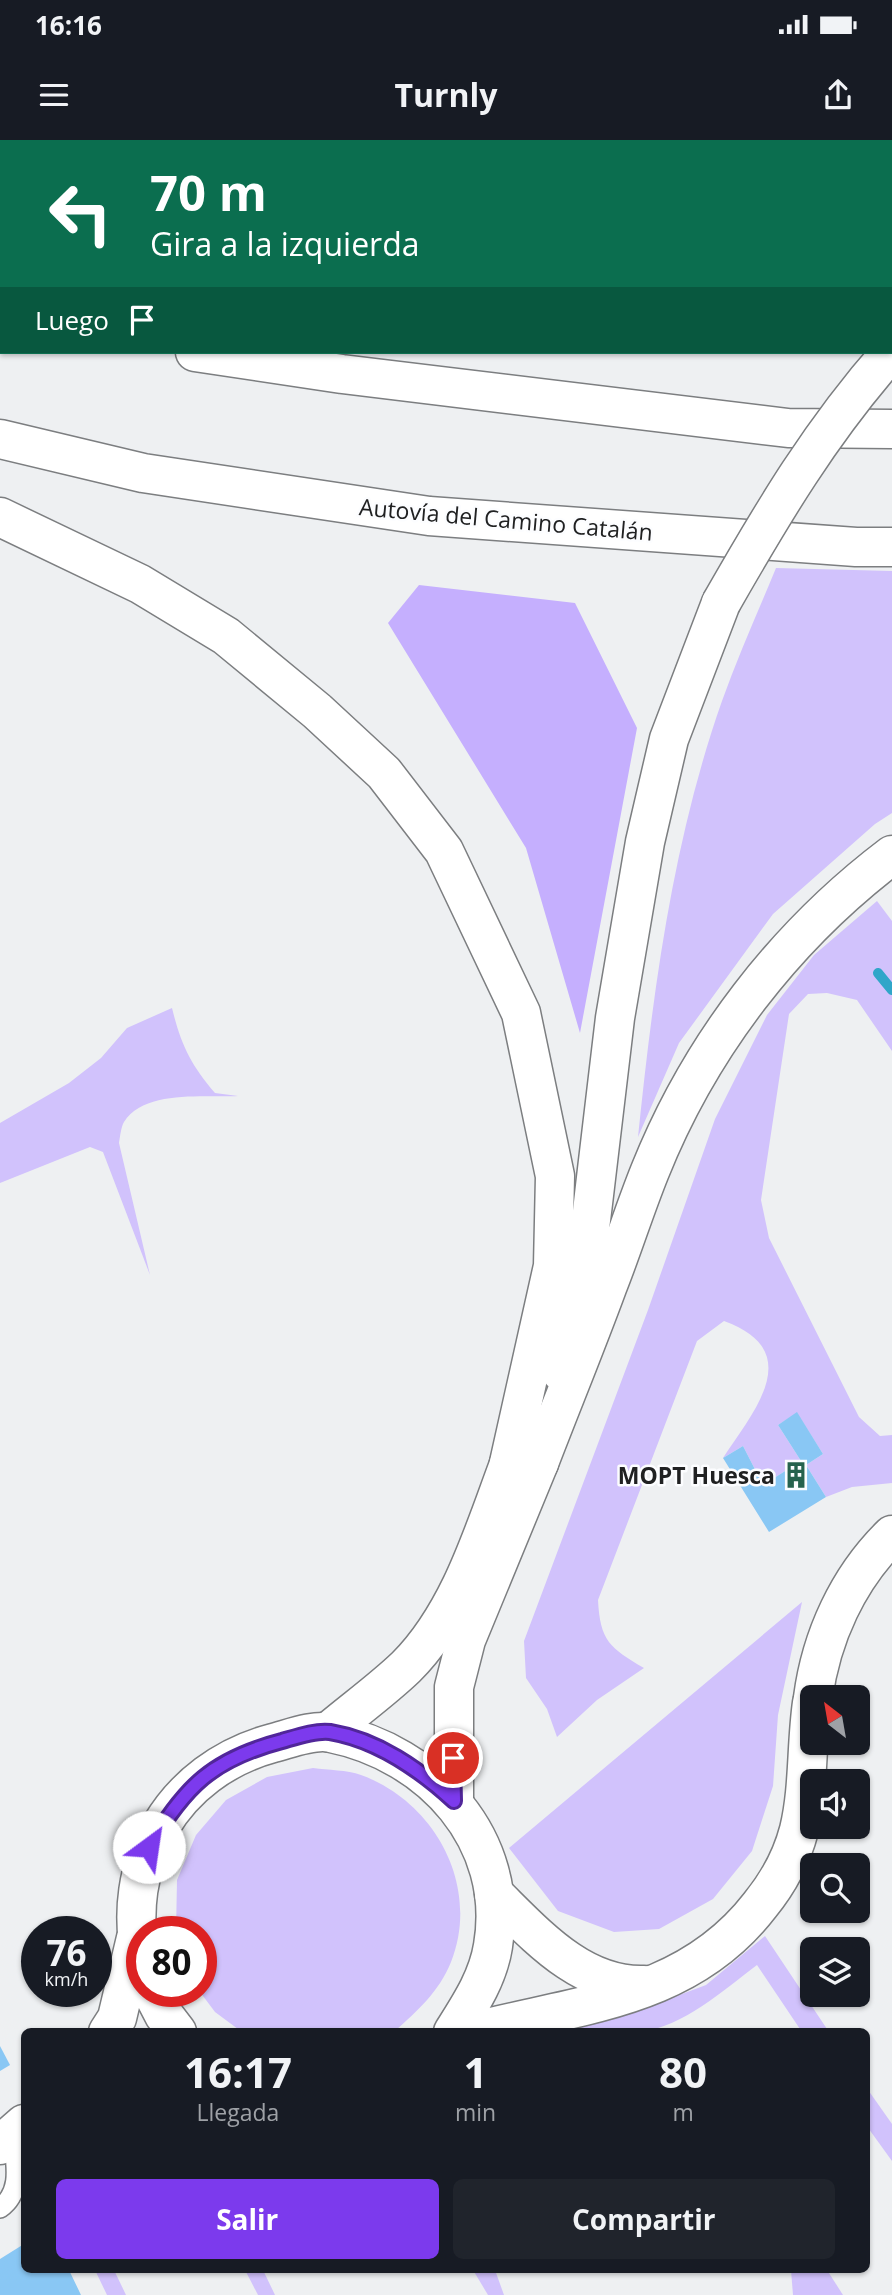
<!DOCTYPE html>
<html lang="es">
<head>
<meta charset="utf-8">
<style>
  :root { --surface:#171b24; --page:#20242c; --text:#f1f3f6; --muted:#9ea1a6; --accent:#7c3aed }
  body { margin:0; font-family:"Open Sans",sans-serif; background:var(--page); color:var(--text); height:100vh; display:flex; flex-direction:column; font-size:26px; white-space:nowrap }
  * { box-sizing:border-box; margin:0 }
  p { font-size:23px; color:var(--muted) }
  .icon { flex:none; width:38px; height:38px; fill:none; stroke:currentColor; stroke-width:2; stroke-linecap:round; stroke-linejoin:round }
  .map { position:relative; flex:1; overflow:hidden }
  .details { position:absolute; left:21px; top:1888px; width:849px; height:245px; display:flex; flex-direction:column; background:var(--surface); border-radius:10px; box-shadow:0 2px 5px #0004 }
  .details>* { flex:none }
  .hud { position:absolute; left:0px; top:0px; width:892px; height:214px; box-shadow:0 2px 5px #0004; background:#0b6e4f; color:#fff; overflow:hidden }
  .needle { width:46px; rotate:329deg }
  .buttons { position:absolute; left:800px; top:1545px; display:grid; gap:14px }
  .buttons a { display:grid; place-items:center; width:70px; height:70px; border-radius:10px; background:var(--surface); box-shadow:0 2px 5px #0004; font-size:35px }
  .speed { position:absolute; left:21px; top:1776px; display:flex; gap:14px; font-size:35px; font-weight:700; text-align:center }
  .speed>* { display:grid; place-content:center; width:91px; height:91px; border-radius:50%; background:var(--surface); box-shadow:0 2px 5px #0004; line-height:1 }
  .speed small { font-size:18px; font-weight:400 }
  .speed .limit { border:10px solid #d22; background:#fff; color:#111 }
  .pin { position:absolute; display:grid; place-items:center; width:60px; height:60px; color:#fff; margin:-30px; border:4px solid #fff; border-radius:50%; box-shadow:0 2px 7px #0007 }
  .me { position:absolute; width:77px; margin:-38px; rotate:31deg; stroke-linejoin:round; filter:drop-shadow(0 0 5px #0008) }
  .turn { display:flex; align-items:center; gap:24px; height:147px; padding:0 35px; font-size:32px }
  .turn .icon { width:91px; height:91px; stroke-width:2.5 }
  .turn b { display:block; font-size:49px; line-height:60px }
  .then { display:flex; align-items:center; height:66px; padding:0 35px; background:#0003; gap:14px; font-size:26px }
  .eta { display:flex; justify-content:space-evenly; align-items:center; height:119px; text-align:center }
  .eta b { font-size:42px; font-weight:700; line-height:49px }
  .action { display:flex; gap:14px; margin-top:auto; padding:14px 35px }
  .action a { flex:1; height:80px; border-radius:10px; background:var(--accent); color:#fff; font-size:28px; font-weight:700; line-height:80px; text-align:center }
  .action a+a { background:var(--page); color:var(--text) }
  .status { display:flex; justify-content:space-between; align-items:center; height:49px; padding:0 35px; background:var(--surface); direction:ltr }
  .status svg { height:19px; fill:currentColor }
  header { display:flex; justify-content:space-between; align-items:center; height:91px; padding:0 35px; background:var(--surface); font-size:32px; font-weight:700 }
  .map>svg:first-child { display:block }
  .green { fill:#d1c2fc }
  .forest { fill:#c5affe }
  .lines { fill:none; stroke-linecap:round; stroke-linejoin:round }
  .stream { stroke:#30a6c9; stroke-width:10 }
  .building { fill:#89c7f4 }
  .service-casing { stroke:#7c7e80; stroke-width:22 }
  .tertiary-casing { stroke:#7c7e80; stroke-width:41 }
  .primary-casing { stroke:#7c7e80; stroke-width:41 }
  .trunk-casing { stroke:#7c7e80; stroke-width:41 }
  .motorway-casing { stroke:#7c7e80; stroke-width:41 }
  .service { stroke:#fff; stroke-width:19 }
  .tertiary { stroke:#fff; stroke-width:38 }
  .primary { stroke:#fff; stroke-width:38 }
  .trunk { stroke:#fff; stroke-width:38 }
  .motorway { stroke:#fff; stroke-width:38 }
  .trunk-bridge-casing { stroke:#7c7e80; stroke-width:41; stroke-linecap:butt }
  .trunk-bridge { stroke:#fff; stroke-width:38 }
  .route-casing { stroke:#51269a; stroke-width:18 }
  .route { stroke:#7c3aed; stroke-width:12 }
  .labels { text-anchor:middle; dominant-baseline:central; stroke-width:5; stroke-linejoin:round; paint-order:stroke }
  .street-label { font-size:23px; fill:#202122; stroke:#fcfdff }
  .poi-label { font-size:23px; font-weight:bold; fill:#202122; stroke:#fcfdff; text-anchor:end }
</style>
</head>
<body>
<div class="status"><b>16:16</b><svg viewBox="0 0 49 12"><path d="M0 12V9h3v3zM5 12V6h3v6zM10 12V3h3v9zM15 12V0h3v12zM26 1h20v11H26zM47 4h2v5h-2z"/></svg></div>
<header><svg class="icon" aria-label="menu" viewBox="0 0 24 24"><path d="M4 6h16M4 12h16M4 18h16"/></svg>Turnly<svg class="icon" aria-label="share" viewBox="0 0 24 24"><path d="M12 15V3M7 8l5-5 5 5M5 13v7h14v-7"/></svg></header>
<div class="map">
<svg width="892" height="2155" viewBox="0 0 892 2155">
  <rect width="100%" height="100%" fill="#eef0f2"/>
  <g class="green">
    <path d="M776 428 892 431V673L875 684 773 774 679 903 638 997C653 851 673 700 722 561 738 516 758 472 776 428Z"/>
    <path d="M877 761 892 781V911L857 860 827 853 808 854 789 874 761 1060 769 1098 859 1277 880 1296 892 1295V1343L852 1347 826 1357 806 1325 823 1314 797 1273 778 1285 801 1321 763 1345 743 1306 723 1318C754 1271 807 1211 724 1181L697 1201 598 1460C600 1501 610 1508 644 1528L597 1560 557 1597 547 1569 526 1538 524 1501 648 1170 715 979 767 875 814 815Z"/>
    <path d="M172 868C181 905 191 925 215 953L238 956C205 958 145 949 124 982 121 987 120 997 119 1003L150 1135 103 1012 90 1007 0 1043V983L69 943 101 918 127 888Z"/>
    <polygon points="802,1462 778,1575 773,1646 752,1711 713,1759 659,1789 614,1792 558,1771 509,1708"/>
    <path d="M313 1628C328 1630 347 1630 361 1635 435 1662 481 1746 451 1822 439 1852 417 1871 394 1892H242L215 1872 200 1852 201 1792H176L177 1740 196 1695 226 1660 267 1637Z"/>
    <path d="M765 1796 829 1892H802L757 1825C724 1850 683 1887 640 1892 620 1894 599 1892 580 1892L578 1886 650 1866 706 1845Z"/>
    <polygon points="866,1947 892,1984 892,2021 866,1985"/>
    <polygon points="95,2130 114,2130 126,2155 107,2155"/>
    <polygon points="245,2130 263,2130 275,2155 258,2155"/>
    <polygon points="473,2130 495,2130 504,2155 488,2155"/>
    <polygon points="791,2130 827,2130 843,2155 793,2155"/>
  </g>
  <polygon class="forest" points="419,445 575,463 637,588 580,893 526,708 388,483"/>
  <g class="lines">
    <g class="stream">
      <polyline points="297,0 298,2"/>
      <polyline points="878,833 892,850"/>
    </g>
  </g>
  <g class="building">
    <polygon points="797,1272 823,1314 806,1325 826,1357 769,1392 723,1318 743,1306 763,1345 801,1321 778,1285"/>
    <polygon points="0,1906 10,1925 0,1931"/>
    <polygon points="24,2104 24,2130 69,2130 81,2155 0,2155 0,2119"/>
  </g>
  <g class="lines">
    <defs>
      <path id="service" d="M0 2068C24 2051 15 2021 13 1995L10 1993"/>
      <g id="tertiary">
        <path d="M813 1558C821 1497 848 1438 892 1395"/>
        <path d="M494 1754C536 1795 581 1847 644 1845"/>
        <path d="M471 1892C578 1864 687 1860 760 1765 778 1743 792 1717 799 1690 809 1649 806 1605 812 1563"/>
      </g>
      <g id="primary">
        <polyline points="108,1892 117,1878 136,1798"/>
        <polyline points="0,2005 24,1984"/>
      </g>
      <g id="trunk">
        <polyline points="561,1232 584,1139 615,878 645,702 669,599 721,463"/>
        <path d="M328 1592C354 1570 382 1550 406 1527 467 1466 489 1371 521 1293"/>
        <polyline points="454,1661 454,1547 466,1500 539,1323 547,1291"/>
        <path d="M142 1824C118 1723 173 1630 273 1603 289 1599 314 1589 331 1593 431 1613 511 1700 493 1806 488 1838 470 1865 453 1892"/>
        <polyline points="152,1852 164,1875 177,1892"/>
      </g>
      <g id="motorway">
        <polyline points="0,183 2,183"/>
        <polyline points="195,212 342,234 788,288 892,289"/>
        <polyline points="0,299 143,333 429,376 856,407 892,407"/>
        <polyline points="0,377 140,444 226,496 317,571 384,633 444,711 521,873 555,1036 553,1126 509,1323"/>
        <path d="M539 1323C562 1263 586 1205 608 1145 623 1107 635 1068 650 1031 700 906 785 796 892 715"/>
      </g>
    </defs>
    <use href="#service" class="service-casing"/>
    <use href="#tertiary" class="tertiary-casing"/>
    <use href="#primary" class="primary-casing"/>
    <use href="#trunk" class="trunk-casing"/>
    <use href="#motorway" class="motorway-casing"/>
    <use href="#service" class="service"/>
    <use href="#tertiary" class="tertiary"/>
    <use href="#primary" class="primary"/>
    <use href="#trunk" class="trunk"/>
    <use href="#motorway" class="motorway"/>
    <defs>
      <path id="trunk-bridge" d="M721 463C773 372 821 291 891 212"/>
    </defs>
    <use href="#trunk-bridge" class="trunk-bridge-casing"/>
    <use href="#trunk-bridge" class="trunk-bridge"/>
  </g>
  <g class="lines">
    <defs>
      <path id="route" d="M149 1707C185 1646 213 1619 282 1601 296 1597 316 1590 330 1592 378 1600 419 1629 454 1661L453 1618"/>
    </defs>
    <use href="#route" class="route-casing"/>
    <use href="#route" class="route"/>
  </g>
  <defs>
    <symbol id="building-bare" viewBox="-9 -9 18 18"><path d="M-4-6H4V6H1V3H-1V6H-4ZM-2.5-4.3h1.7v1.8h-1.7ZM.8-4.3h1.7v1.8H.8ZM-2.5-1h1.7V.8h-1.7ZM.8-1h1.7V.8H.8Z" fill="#26624e" stroke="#fcfdff" stroke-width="2.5" paint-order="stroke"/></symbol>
  </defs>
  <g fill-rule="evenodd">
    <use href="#building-bare" x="777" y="1316" width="38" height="38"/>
  </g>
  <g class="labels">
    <g class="street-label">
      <text transform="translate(506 379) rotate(5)">Autovía del Camino Catalán</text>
    </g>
    <g class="poi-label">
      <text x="775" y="1335">MOPT Huesca</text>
    </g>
  </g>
</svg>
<div class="buttons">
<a><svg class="needle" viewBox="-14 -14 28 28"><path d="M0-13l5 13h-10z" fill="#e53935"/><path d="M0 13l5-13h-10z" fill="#9ea1a6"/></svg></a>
<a><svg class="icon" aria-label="sound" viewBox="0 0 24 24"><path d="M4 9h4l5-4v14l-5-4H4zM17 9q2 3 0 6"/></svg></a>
<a><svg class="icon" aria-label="search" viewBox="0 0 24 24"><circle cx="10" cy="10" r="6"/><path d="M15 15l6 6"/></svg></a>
<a><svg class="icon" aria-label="layers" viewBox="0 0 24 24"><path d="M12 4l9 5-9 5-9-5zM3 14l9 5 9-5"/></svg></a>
</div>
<div class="speed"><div>76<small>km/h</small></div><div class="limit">80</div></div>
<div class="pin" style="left:453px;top:1618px;background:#d93025"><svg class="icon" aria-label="arrive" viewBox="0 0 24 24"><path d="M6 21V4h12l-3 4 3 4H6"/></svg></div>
<svg class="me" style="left:149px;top:1707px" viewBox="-20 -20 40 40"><circle r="19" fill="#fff"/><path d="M0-13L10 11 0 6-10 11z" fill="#7c3aed"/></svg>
<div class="hud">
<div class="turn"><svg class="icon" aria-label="left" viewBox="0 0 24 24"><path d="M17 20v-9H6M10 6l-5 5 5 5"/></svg><div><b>70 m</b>Gira a la izquierda</div></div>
<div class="then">Luego<svg class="icon" aria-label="arrive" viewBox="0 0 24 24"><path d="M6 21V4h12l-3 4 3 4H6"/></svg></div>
</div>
<section class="details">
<div class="eta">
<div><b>16:17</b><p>Llegada</p></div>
<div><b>1</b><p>min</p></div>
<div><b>80</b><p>m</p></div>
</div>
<div class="action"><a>Salir</a><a>Compartir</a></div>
</section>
</div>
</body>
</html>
